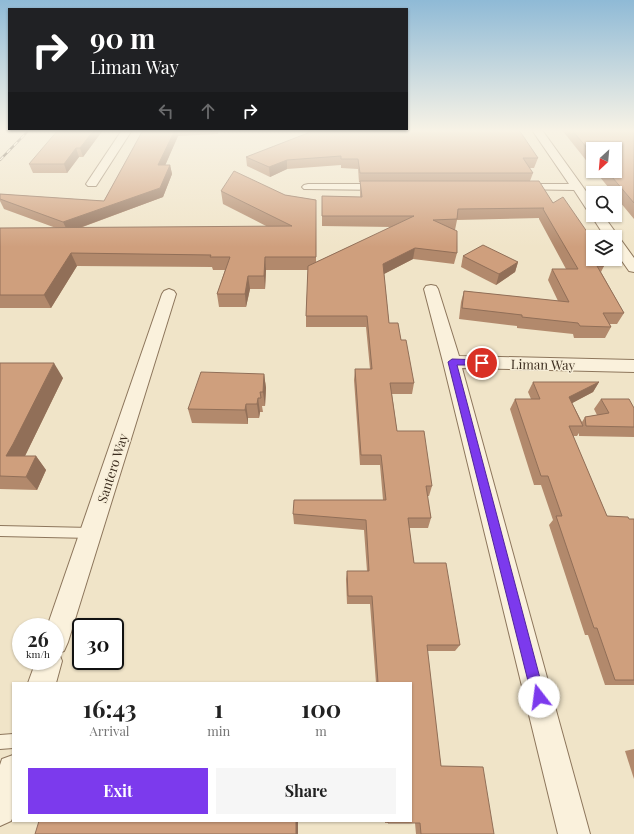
<!DOCTYPE html>
<html lang="en">
<head>
<meta charset="utf-8">
<style>
  :root { --surface:#fff; --page:#f6f6f6; --text:#222; --muted:#767676; --accent:#7c3aed }
  body { margin:0; font-family:"Playfair Display",serif; background:var(--page); color:var(--text); height:100vh; display:flex; flex-direction:column; font-size:15px; white-space:nowrap }
  * { box-sizing:border-box; margin:0 }
  p { font-size:13px; color:var(--muted) }
  .icon { flex:none; width:22px; height:22px; fill:none; stroke:currentColor; stroke-width:2; stroke-linecap:round; stroke-linejoin:round }
  .map { position:relative; flex:1; overflow:hidden }
  .panel { position:absolute; left:12px; top:682px; width:400px; height:140px; display:flex; flex-direction:column; background:var(--surface); border-radius:0px; box-shadow:0 1px 3px #0004 }
  .panel>* { flex:none }
  .guide { position:absolute; left:8px; top:8px; width:400px; height:122px; border-radius:0px; box-shadow:0 1px 3px #0004; background:#202124; color:#fff; overflow:hidden }
  .needle { width:26px; rotate:206deg }
  .fabs { position:absolute; left:586px; top:142px; display:grid; gap:8px }
  .fabs a { display:grid; place-items:center; width:36px; height:36px; border-radius:0px; background:var(--surface); box-shadow:0 1px 3px #0004; font-size:20px }
  .speed { position:absolute; left:12px; top:618px; display:flex; gap:8px; font-size:20px; font-weight:700; text-align:center }
  .speed>* { display:grid; place-content:center; width:52px; height:52px; border-radius:50%; background:var(--surface); box-shadow:0 1px 3px #0004; line-height:1 }
  .speed small { font-size:10px; font-weight:400 }
  .speed .limit { border:2px solid #111; border-radius:6px; background:#fff; color:#111 }
  .pin { position:absolute; display:grid; place-items:center; width:34px; height:34px; color:#fff; margin:-17px; border:2px solid #fff; border-radius:50%; box-shadow:0 1px 4px #0007 }
  .me { position:absolute; width:44px; margin:-22px; rotate:345deg; stroke-linejoin:round; filter:drop-shadow(0 0 3px #0008) }
  .turn { display:flex; align-items:center; gap:14px; height:84px; padding:0 16px; font-size:18px }
  .turn .icon { width:52px; height:52px; stroke-width:2.5 }
  .turn b { display:block; font-size:28px; line-height:34px }
  .lanes { display:flex; align-items:center; height:38px; padding:0 16px; background:#0003; justify-content:center; gap:20px; direction:ltr }
  .lanes .off { opacity:.35 }
  .eta { display:flex; justify-content:space-evenly; align-items:center; height:68px; text-align:center }
  .eta b { font-size:24px; font-weight:700; line-height:28px }
  .action { display:flex; gap:8px; margin-top:auto; padding:8px 16px }
  .action a { flex:1; height:46px; border-radius:0px; background:var(--accent); color:#fff; font-size:16px; font-weight:700; line-height:46px; text-align:center }
  .action a+a { background:var(--page); color:var(--text) }
  .map>svg:first-child { display:block }
  .lines { fill:none; stroke-linecap:round; stroke-linejoin:round }
  .service-casing { stroke:#8d765c; stroke-width:2 }
  .minor-casing { stroke:#8d765c; stroke-width:2 }
  .service { fill:#faf1dc; fill-rule:evenodd }
  .minor { fill:#faf1dc; fill-rule:evenodd }
  .rail-casing { stroke:#3d2e20; stroke-width:2.5 }
  .rail { stroke:#f7eed8; stroke-width:1.5; stroke-dasharray:5; stroke-linecap:butt }
  .wall { fill:#b2896c }
  .shaded-wall { fill:#916f58 }
  .building { fill:#cf9f7d; stroke:#916f58 }
  .route { fill:#7c3aed; stroke:#51269a }
  .labels { text-anchor:middle; dominant-baseline:central; stroke-width:3; stroke-linejoin:round; paint-order:stroke }
  .street-label { font-size:13px; fill:#3d2e20; stroke:#f7eed8 }
</style>
</head>
<body>
<div class="map">
<svg width="634" height="834" viewBox="0 0 634 834">
  <rect width="100%" height="100%" fill="#f0e4c8"/>
  <g class="lines">
    <defs>
      <g id="service">
        <polygon points="0,526 91,528 95,529 96,533 95,537 91,538 0,536"/>
        <polygon points="13,734 13,748 0,749 0,735"/>
      </g>
      <g id="minor">
        <polygon points="122,130 132,130 96,186 88,186 86,184"/>
        <polygon points="532,130 542,130 593,201 593,215 603,215 634,258 634,272 629,271 615,251 615,237 605,237 591,215 592,213 589,213 574,190 513,189 511,187 513,185 517,184 569,184"/>
        <polygon points="308,184 387,184 391,185 393,187 391,189 387,190 304,189 302,187 304,185"/>
        <polygon points="431,285 436,286 438,289 459,356 634,360 634,372 462,368 590,834 558,834 443,362 424,289 426,286"/>
        <polygon points="169,289 174,291 176,294 68,642 64,651 59,653 62,661 56,683 28,683 36,661 55,661 55,627 47,627 162,294 164,291"/>
        <polygon points="13,755 13,817 11,821 0,826 0,765 2,759"/>
      </g>
    </defs>
    <use href="#service" class="service-casing"/>
    <use href="#minor" class="minor-casing"/>
    <use href="#service" class="service"/>
    <use href="#minor" class="minor"/>
    <defs>
      <polyline id="rail" points="0,160 29,130"/>
    </defs>
    <use href="#rail" class="rail-casing"/>
    <use href="#rail" class="rail"/>
  </g>
  <g class="wall">
    <polygon points="103,130 83,157 79,157 67,173 33,173 29,164"/>
    <polygon points="143,130 219,130 218,134 178,136 165,165 170,165 172,174 163,197 80,228 268,227 223,204 221,191 285,195 316,200 316,262 392,227 322,226 322,196 360,197 360,182 359,182 358,169 341,168 341,165 287,169 270,177 247,166 246,157 308,133 538,158 534,168 529,168 533,173 530,181 553,203 593,259 604,266 601,272 624,313 617,324 610,324 611,327 605,338 574,338 573,334 517,328 517,326 459,319 461,302 464,291 558,301 548,280 552,269 566,269 539,219 539,218 457,220 455,230 454,230 457,253 454,264 413,259 384,274 389,323 401,340 414,383 412,394 392,394 397,431 432,486 429,496 427,496 431,518 428,528 409,528 414,563 460,645 455,651 427,651 441,766 494,834 416,834 415,823 385,823 385,821 411,821 411,683 376,683 370,604 347,604 346,579 347,571 367,571 364,530 294,524 293,514 383,500 380,465 360,465 354,380 355,369 370,369 366,327 306,327 306,316 308,270 266,270 265,289 250,289 246,307 219,307 217,294 225,270 213,270 212,267 77,266 51,308 0,308 0,228 56,228 4,209 0,201 0,194 104,201"/>
    <polygon points="233,130 240,130 240,132"/>
    <polygon points="562,130 634,130 634,219 615,196 615,193 613,193 595,171 615,171 593,149 593,169"/>
    <polygon points="463,256 518,262 515,272 496,285 461,267"/>
    <polygon points="0,363 63,378 25,456 36,456 46,470 37,490 0,489"/>
    <polygon points="264,374 266,388 265,406 262,406 263,412 260,412 259,418 248,418 248,424 192,423 188,409"/>
    <polygon points="533,382 599,382 593,392 572,403 582,422 585,417 597,415 594,409 601,399 634,408 634,437 579,436 579,433 577,436 573,436 607,516 629,519 634,519 634,685 605,685 588,635 585,635 549,525 553,520 541,485 534,485 510,409 515,399 531,399 528,392"/>
    <polygon points="634,749 634,779 625,751"/>
  </g>
  <g class="shaded-wall">
    <polygon points="94,130 103,130 83,157 80,148"/>
    <polygon points="175,130 177,130 178,136 161,175 158,165"/>
    <polygon points="76,148 79,157 67,173 64,164"/>
    <polygon points="287,160 287,169 270,177 269,167"/>
    <polygon points="170,165 172,174 163,197 68,232 63,222 160,188"/>
    <polygon points="415,248 413,259 382,275 383,264"/>
    <polygon points="71,253 77,266 51,308 44,295"/>
    <polygon points="265,257 266,270 265,289 264,276"/>
    <polygon points="518,262 515,272 496,285 499,274"/>
    <polygon points="248,276 250,289 246,307 245,294"/>
    <polygon points="54,363 63,378 24,458 6,456"/>
    <polygon points="264,374 266,388 265,406 263,392"/>
    <polygon points="599,382 593,392 563,408 569,397"/>
    <polygon points="258,398 260,412 259,418 257,404"/>
    <polygon points="246,404 248,418 248,424 245,410"/>
    <polygon points="36,456 46,470 37,490 26,477"/>
    <rect x="296" y="821" width="2" height="13"/>
  </g>
  <g class="building">
    <polygon points="58,130 94,130 80,148 76,148 64,164 29,164"/>
    <polygon points="143,130 175,130 158,165 170,165 160,188 63,222 0,199 0,194 104,201"/>
    <polygon points="308,130 519,130 538,158 523,158 533,173 360,173 358,159 341,159 341,156 287,160 269,167 246,157 308,133"/>
    <polygon points="572,130 634,130 634,203 607,171 615,171 615,149 593,149 593,155"/>
    <polygon points="234,171 285,195 316,200 316,257 265,257 264,276 248,276 245,294 217,294 230,257 210,257 211,255 71,253 44,295 0,295 0,228 292,226 221,191"/>
    <polygon points="360,181 539,181 553,203 563,197 592,239 593,242 593,259 600,259 604,266 597,266 624,313 603,313 611,327 580,326 578,323 522,317 522,315 462,308 464,291 569,302 552,269 578,269 543,209 544,208 458,209 457,219 433,220 457,231 457,253 415,248 383,264 389,323 398,323 401,340 406,340 414,383 390,383 397,431 424,431 432,486 426,486 431,518 408,518 414,563 446,563 460,645 427,645 441,766 483,767 494,834 421,834 420,823 388,823 388,821 411,821 411,683 378,683 372,596 348,596 347,571 369,571 366,520 293,514 294,500 386,500 381,455 361,455 355,369 372,369 367,316 306,316 308,266 414,216 322,216 322,196 362,197"/>
    <polygon points="483,245 518,262 499,274 463,256"/>
    <polygon points="0,363 54,363 13,444 6,456 36,456 26,477 0,476"/>
    <polygon points="201,372 264,374 263,392 260,392 261,398 258,398 257,404 246,404 245,410 188,409"/>
    <polygon points="533,382 599,382 569,397 583,426 569,426 607,516 628,517 629,519 634,519 634,680 615,680 597,628 594,628 556,516 562,516 548,476 541,476 515,399 540,399"/>
    <polygon points="601,399 629,399 634,408 634,427 586,426 585,417 609,413"/>
    <polygon points="39,821 296,821 296,834 35,834"/>
  </g>
  <linearGradient id="sky" x2="0" y2="1"><stop stop-color="#8fbad6"/><stop offset="0.53" stop-color="#f8f3e6"/><stop offset="1" stop-color="#f8f3e6" stop-opacity="0"/></linearGradient>
  <rect width="634" height="247" fill="url(#sky)"/>
  <polygon class="route" points="452,359 482,360 486,363 482,365 457,365 545,697 543,702 539,704 534,702 532,697 448,362"/>
  <g class="labels">
    <g class="street-label">
      <text transform="translate(543 364) rotate(1)">Liman Way</text>
      <text transform="translate(112 468) rotate(-72)">Santero Way</text>
    </g>
  </g>
</svg>
<div class="fabs">
<a><svg class="needle" viewBox="-14 -14 28 28"><path d="M0-13l5 13h-10z" fill="#e53935"/><path d="M0 13l5-13h-10z" fill="#767676"/></svg></a>
<a><svg class="icon" aria-label="search" viewBox="0 0 24 24"><circle cx="10" cy="10" r="6"/><path d="M15 15l6 6"/></svg></a>
<a><svg class="icon" aria-label="layers" viewBox="0 0 24 24"><path d="M12 4l9 5-9 5-9-5zM3 14l9 5 9-5"/></svg></a>
</div>
<div class="speed"><div>26<small>km/h</small></div><div class="limit">30</div></div>
<div class="pin" style="left:482px;top:363px;background:#d93025"><svg class="icon" aria-label="arrive" viewBox="0 0 24 24"><path d="M6 21V4h12l-3 4 3 4H6"/></svg></div>
<svg class="me" style="left:539px;top:697px" viewBox="-20 -20 40 40"><circle r="19" fill="#fff"/><path d="M0-13L10 11 0 6-10 11z" fill="#7c3aed"/></svg>
<div class="guide">
<div class="turn"><svg class="icon" aria-label="right" viewBox="0 0 24 24"><path d="M7 20v-9h11M14 6l5 5-5 5"/></svg><div><b>90 m</b>Liman Way</div></div>
<div class="lanes"><svg class="icon off" aria-label="left" viewBox="0 0 24 24"><path d="M17 20v-9H6M10 6l-5 5 5 5"/></svg><svg class="icon off" aria-label="ahead" viewBox="0 0 24 24"><path d="M12 20V5M6 11l6-6 6 6"/></svg><svg class="icon" aria-label="right" viewBox="0 0 24 24"><path d="M7 20v-9h11M14 6l5 5-5 5"/></svg></div>
</div>
<section class="panel">
<div class="eta">
<div><b>16:43</b><p>Arrival</p></div>
<div><b>1</b><p>min</p></div>
<div><b>100</b><p>m</p></div>
</div>
<div class="action"><a>Exit</a><a>Share</a></div>
</section>
</div>
</body>
</html>
